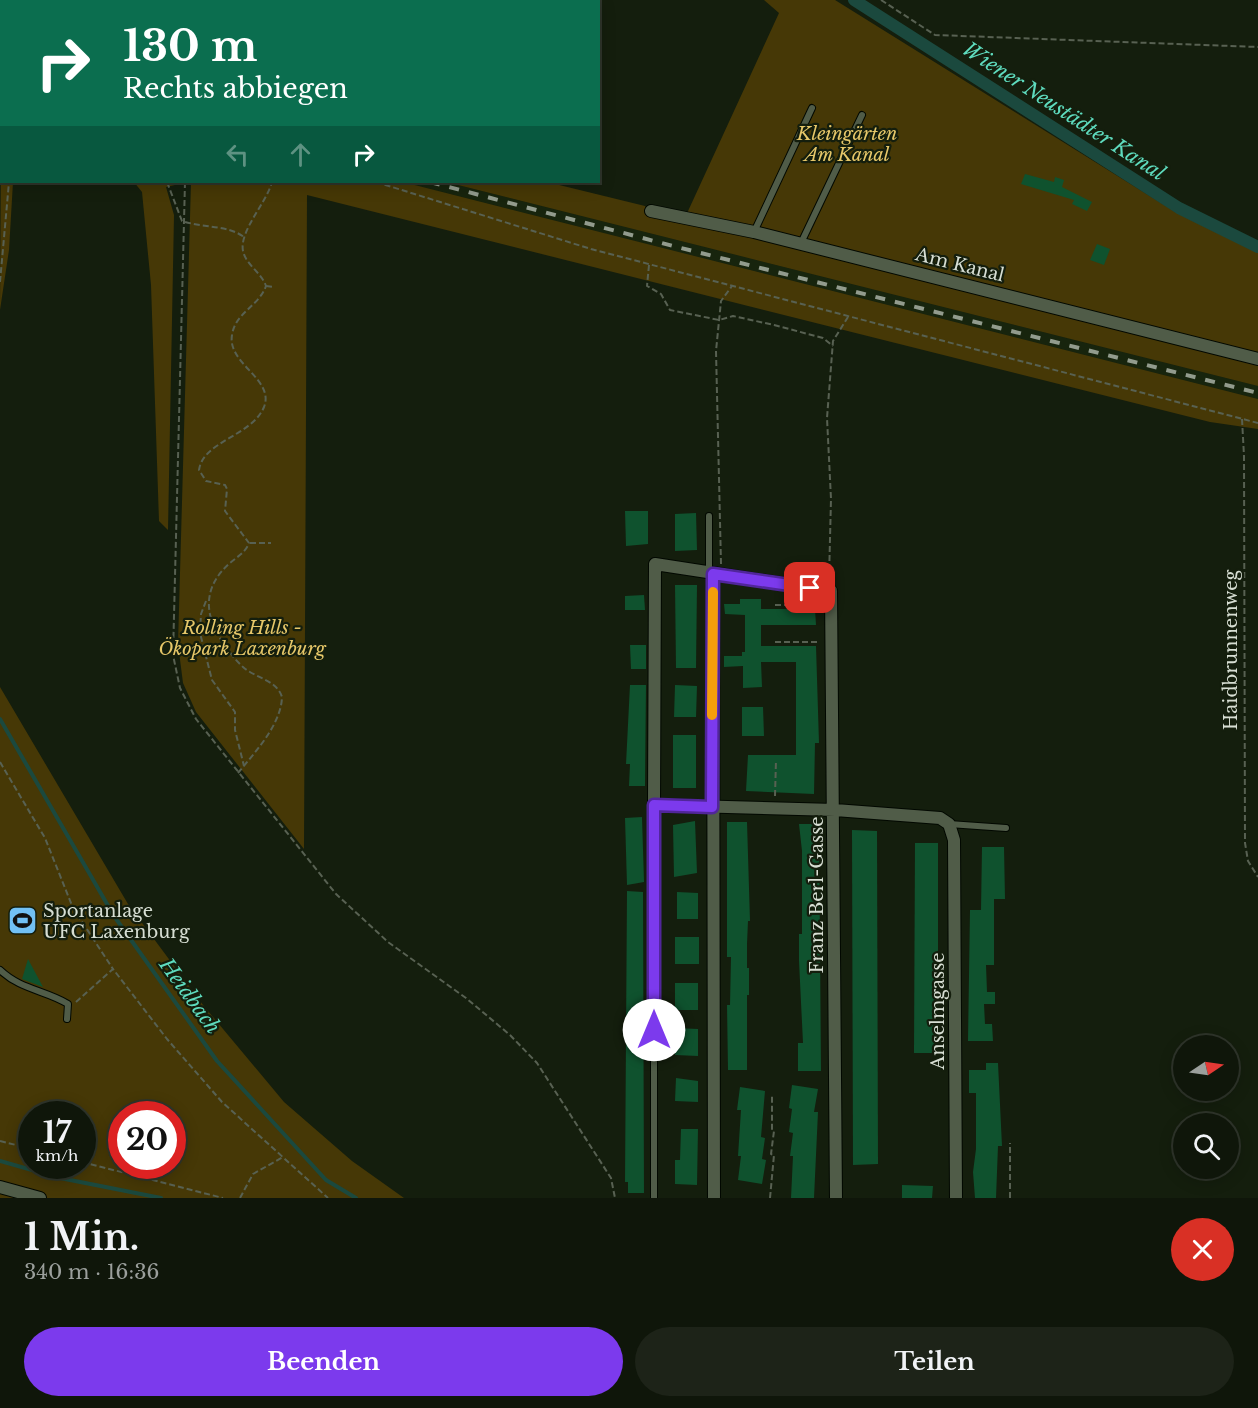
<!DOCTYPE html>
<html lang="de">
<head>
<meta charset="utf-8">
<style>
  :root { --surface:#0f160a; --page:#1d2318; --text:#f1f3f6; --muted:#9b9f9c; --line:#2f352b; --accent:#7c3aed }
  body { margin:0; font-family:"Libre Baskerville",serif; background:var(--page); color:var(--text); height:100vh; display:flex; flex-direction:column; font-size:22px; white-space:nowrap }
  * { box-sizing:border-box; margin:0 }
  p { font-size:20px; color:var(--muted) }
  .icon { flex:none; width:33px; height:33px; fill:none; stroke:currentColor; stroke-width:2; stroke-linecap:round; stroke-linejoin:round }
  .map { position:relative; height:1198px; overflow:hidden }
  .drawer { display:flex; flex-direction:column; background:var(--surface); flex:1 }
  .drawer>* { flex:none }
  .hud { position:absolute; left:0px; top:0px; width:600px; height:183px; box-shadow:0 3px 15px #0003,0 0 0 2px var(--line); background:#0b6e4f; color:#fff; overflow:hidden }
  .needle { width:39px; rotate:77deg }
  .tools { position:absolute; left:1173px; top:1035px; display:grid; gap:12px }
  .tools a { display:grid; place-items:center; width:66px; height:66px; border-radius:50%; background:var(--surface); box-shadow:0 3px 15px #0003,0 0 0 2px var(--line); font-size:30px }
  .speed { position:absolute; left:18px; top:1101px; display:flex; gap:12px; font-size:30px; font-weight:700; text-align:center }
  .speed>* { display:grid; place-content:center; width:78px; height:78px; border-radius:50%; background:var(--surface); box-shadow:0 3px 15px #0003,0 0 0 2px var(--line); line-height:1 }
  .speed small { font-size:15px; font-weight:400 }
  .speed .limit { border:9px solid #d22; background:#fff; color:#111 }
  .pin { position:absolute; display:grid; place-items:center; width:51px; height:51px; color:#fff; margin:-26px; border-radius:12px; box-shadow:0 3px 9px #0006 }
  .me { position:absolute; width:66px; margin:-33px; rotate:0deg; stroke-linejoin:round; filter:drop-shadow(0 0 4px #0008) }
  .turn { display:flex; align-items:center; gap:21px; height:126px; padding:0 24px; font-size:27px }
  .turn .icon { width:78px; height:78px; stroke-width:2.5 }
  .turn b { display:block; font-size:42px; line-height:51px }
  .lanes { display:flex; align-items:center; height:57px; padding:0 24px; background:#0003; justify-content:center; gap:30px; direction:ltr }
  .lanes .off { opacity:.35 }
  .round { display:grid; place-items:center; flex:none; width:63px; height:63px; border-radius:32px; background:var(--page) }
  .summary { display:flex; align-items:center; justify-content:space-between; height:102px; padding:0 24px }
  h1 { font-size:36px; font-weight:700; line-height:45px }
  .action { display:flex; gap:12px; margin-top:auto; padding:12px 24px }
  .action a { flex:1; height:69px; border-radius:36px; background:var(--accent); color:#fff; font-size:24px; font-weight:700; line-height:69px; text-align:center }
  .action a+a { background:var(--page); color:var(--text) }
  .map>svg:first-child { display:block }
  .built { fill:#17240d }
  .green { fill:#463806; fill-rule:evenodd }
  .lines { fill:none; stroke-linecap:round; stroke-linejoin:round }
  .stream { stroke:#1b493e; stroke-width:4 }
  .canal { stroke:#1b493e; stroke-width:12 }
  .building { fill:#0f522e }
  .service-casing { stroke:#020800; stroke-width:8 }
  .minor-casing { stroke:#020800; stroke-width:14 }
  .motorway-casing { stroke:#020800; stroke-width:20 }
  .path { stroke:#586152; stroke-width:2; stroke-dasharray:6 3; stroke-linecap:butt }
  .service { stroke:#505c48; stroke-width:6 }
  .minor { stroke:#505c48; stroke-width:12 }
  .motorway { stroke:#acb269; stroke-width:18 }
  .rail { stroke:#929b8d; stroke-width:4; stroke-dasharray:10 10; stroke-linecap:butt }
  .route-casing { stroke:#51269a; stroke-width:15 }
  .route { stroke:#7c3aed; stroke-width:10 }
  .slow { stroke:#f59e0b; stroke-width:10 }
  .labels { text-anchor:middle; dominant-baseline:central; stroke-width:4.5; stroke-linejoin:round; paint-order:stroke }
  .park-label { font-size:18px; font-style:italic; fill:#e6c769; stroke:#141e0d }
  .street-label { font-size:18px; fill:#d7ded3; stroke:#141e0d }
  .poi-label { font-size:18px; fill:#d7ded3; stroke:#141e0d; text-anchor:start }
  .water-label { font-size:20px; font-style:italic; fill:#5edbbe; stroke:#141e0d }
</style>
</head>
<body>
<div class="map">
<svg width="1258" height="1198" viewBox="0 0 1258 1198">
  <rect width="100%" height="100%" fill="#141e0d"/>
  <polygon class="built" points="403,182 446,182 1258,386 1258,399"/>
  <g class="green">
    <polygon points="764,0 835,0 1177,213 1258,253 1258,386 446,182 547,182 645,206 649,214 683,222 779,13"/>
    <polygon points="1,143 2,182 13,182 9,250 0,310"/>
    <polygon points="134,182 174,182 175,185 166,187 174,215 168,530 159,521 151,285 142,192"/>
    <polygon points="191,182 403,182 1258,399 1258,429 1210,422 307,195 304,849 196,712 183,683 178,644"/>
    <path d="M0 687 128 904 203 1005 284 1102 352 1161 404 1198H0ZM32 1114H82V1166H32ZM122 1114H172V1166H122Z"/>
  </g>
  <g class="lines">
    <g class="stream">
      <polyline points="0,719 114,916 217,1061 326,1180 356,1198"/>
      <polyline points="0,1161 60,1178 161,1198"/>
    </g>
    <polyline class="canal" points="854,0 1179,208 1258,247"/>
  </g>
  <g class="building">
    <polygon points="1025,174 1054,182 1055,177 1064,180 1062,187 1092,202 1087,211 1072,204 1074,200 1021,184"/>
    <polygon points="1097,244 1110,249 1104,265 1090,260"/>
    <polygon points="625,511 648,511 648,544 626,546"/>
    <polygon points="696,513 697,550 675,551 675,514"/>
    <polygon points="675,585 697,585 696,668 676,668"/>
    <polygon points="644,595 645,610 625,610 625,596"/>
    <polygon points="740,599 761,599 761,609 815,609 816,625 761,625 761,646 816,646 819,743 815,743 814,794 746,791 748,755 796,755 796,662 761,662 762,687 743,688 743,666 724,667 724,656 742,656 742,652 745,652 745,615 725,614 724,604 740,604"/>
    <polygon points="630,645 646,645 646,669 631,669"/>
    <polygon points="630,685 646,685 645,786 629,786 630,764 626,764"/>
    <polygon points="675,685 697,686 696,717 674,717"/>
    <polygon points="742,707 763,707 764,736 742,736"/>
    <rect x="673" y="735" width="23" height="53"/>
    <polygon points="642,817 644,882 627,885 625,818"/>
    <polygon points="695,821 697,873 674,877 673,825"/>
    <polygon points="727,822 747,822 750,921 748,921 747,944 747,968 749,968 749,995 747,995 747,1070 728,1070 727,1005 730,1005 731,957 727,957"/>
    <polygon points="799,824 819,824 821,1071 798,1071 798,1043 803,1043 799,961 799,934 802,934 802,851"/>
    <polygon points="852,830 877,831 878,1164 853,1165"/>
    <polygon points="915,843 938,843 938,1053 914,1053"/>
    <polygon points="982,847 1004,847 1005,899 994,899 994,965 986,965 987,992 995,992 995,1004 984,1004 985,1024 992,1024 993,1041 968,1041 970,910 981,910"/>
    <polygon points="627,891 643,892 644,1193 628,1193 628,1182 625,1182"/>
    <polygon points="677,892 698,893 698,919 677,919"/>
    <rect x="675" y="937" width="24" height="27"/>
    <polygon points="28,959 43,987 22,979"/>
    <rect x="675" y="983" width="23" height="27"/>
    <polygon points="676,1028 698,1029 698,1056 675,1055"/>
    <polygon points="986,1063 998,1063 1002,1146 998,1146 996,1198 975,1198 973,1172 976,1149 976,1093 969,1093 969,1070 986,1070"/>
    <polygon points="676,1078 698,1081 698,1102 675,1101"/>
    <polygon points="792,1085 818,1089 814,1112 818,1112 814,1198 791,1198 793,1156 790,1156 793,1133 789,1132 792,1109 789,1108"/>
    <polygon points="740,1087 765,1091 761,1137 765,1138 762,1159 766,1160 762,1184 738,1180 741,1156 738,1156 741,1110 737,1110"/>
    <polygon points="681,1129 698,1129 697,1185 675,1184 675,1160 680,1160"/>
    <polygon points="902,1185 933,1186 932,1198 902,1198"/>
  </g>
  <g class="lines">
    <defs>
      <g id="service">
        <polyline points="6,2 10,0"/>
        <polyline points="0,4 2,3"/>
        <polyline points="754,232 812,108"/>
        <polyline points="801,243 862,115"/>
        <polyline points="709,516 709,573"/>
        <polyline points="949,824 1006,828"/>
        <path d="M0 970C21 990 45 990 68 1004L67 1019"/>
        <polyline points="654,1198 654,806"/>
      </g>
      <g id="minor">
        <polyline points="651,211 754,232 1258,359"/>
        <polyline points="713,574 714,1198"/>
        <polyline points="0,1187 40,1198"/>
        <polyline points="836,1198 831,591 655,564 654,805 835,810 940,818 949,824 954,840 956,1198"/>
      </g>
      <g id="motorway">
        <polyline points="173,2 177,0"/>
        <polyline points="268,2 272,0"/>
        <polyline points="0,63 2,62"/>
        <polyline points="0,96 2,95"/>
        <polyline points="0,132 2,130"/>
      </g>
    </defs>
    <use href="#service" class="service-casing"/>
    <use href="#minor" class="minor-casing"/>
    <use href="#motorway" class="motorway-casing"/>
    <g class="path">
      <polyline points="881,0 935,35 1258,47"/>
      <path d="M167 182 182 221C203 228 228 225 244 237"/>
      <polyline points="185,182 173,655 180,688 196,719 336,894 388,942 466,998 510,1035 537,1063 611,1178 615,1198"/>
      <polyline points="376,182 591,249 1258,423"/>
      <polyline points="649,265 647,286 661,294 670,310 719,320 733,316 774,325 823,338 833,346"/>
      <polyline points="0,282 9,182"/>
      <polyline points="266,286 274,287"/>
      <polyline points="1242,419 1244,456 1245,843 1248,861 1258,877"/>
      <polyline points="250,543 271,543"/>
      <polyline points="721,564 716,351 721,301 732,286"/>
      <polyline points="829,579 831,499 827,418 833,341 848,317"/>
      <polyline points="206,601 201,614 200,633 212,680 235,712 235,730 244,766"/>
      <polyline points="775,605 820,605"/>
      <polyline points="775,642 820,642"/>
      <polyline points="0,762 45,838 73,908 113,969"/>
      <path d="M238 773C255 752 281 725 282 697 277 680 255 678 243 667 233 658 224 645 217 633 203 607 207 583 230 563 237 557 246 552 249 543L225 511 227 489 225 485 206 481 199 470C203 441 252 436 264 407 275 379 227 364 232 335 235 313 259 306 266 286 261 272 246 265 243 251 239 231 267 202 272 182"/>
      <polyline points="775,796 776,760"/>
      <polyline points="76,1002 113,969 167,1039 222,1102 328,1198"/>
      <polyline points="0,1141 32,1149"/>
      <polyline points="82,1162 223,1198"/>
      <polyline points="240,1198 253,1174 283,1157"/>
      <polyline points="770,1198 774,1155 771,1154 774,1131 772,1130 772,1095"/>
      <polyline points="1010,1198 1010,1143"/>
    </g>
    <use href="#service" class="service"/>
    <use href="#minor" class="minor"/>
    <use href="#motorway" class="motorway"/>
    <g class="rail">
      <polyline points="0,61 2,61"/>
      <polyline points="430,182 673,246 1258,393"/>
    </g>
  </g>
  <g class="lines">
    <defs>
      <polyline id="route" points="654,1030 654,805 712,807 713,574 810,588"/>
    </defs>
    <use href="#route" class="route-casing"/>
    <use href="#route" class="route"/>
    <polyline class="slow" points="712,715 713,592"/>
  </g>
  <defs>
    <symbol id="stadium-square" viewBox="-11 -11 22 22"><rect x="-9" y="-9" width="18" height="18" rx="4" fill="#72c1f5" stroke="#141e0d"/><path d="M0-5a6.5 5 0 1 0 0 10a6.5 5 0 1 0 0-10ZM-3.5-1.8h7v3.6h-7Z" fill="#111"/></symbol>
  </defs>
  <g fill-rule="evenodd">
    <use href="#stadium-square" x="6" y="904" width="33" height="33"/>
  </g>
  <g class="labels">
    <g class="park-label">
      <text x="847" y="134">Kleingärten<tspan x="847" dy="21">Am Kanal</tspan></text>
      <text x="242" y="628">Rolling Hills -<tspan x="242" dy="21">Ökopark Laxenburg</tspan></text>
    </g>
    <g class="street-label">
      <text transform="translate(960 265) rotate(14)">Am Kanal</text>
      <text transform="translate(1231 650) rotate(-90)">Haidbrunnenweg</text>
      <text transform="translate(817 895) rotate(-90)">Franz Berl-Gasse</text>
      <text transform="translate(938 1011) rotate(-90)">Anselmgasse</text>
    </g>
    <g class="poi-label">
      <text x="43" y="911">Sportanlage<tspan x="43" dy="21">UFC Laxenburg</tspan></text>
    </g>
    <g class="water-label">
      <text transform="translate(1064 111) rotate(33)">Wiener Neustädter Kanal</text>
      <text transform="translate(190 996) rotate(54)">Heidbach</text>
    </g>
  </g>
</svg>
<div class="tools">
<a><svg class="needle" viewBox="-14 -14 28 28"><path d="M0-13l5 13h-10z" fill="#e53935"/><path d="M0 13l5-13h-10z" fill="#9b9f9c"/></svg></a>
<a><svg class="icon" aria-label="search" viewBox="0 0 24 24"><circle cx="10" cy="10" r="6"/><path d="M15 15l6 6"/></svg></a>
</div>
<div class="speed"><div>17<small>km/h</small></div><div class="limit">20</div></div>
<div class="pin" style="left:810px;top:588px;background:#d93025"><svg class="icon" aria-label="arrive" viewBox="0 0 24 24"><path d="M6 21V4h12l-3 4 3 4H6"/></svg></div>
<svg class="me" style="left:654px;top:1030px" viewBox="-20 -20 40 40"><circle r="19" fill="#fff"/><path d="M0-13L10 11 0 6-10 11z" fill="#7c3aed"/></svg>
<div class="hud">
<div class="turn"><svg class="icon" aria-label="right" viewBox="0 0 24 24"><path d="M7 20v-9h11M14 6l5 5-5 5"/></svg><div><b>130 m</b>Rechts abbiegen</div></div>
<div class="lanes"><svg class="icon off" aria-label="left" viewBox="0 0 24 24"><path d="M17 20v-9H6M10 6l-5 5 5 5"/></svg><svg class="icon off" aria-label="ahead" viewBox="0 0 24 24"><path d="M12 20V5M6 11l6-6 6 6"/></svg><svg class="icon" aria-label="right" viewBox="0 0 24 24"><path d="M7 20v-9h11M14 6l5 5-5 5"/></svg></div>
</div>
</div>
<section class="drawer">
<div class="summary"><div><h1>1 Min.</h1><p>340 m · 16:36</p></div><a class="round" style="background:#d93025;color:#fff"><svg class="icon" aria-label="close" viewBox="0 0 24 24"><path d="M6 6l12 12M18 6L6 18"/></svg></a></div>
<div class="action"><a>Beenden</a><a>Teilen</a></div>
</section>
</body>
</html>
